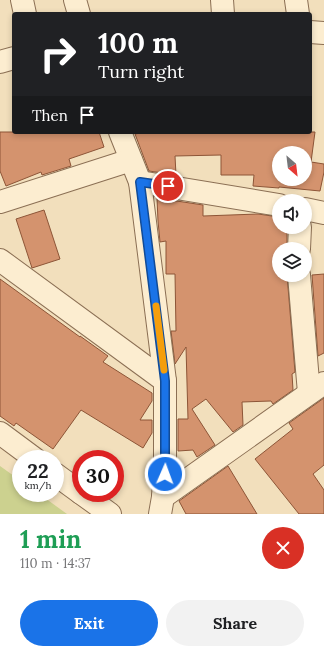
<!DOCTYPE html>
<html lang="en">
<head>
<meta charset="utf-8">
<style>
  :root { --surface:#fff; --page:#f2f2f2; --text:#202124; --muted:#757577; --accent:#1a73e8 }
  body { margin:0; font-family:Lora,serif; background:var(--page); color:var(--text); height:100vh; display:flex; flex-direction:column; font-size:15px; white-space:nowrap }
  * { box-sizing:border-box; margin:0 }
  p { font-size:13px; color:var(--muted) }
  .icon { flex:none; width:22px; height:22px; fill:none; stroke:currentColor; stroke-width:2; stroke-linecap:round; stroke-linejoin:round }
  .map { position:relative; height:514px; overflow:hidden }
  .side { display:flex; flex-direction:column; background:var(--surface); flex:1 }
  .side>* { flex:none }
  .banner { position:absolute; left:12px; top:12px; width:300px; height:122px; border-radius:4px; box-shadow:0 2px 6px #0003; background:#202124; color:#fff; overflow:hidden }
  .needle { width:26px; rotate:152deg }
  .controls { position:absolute; left:272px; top:146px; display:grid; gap:8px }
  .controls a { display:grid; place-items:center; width:40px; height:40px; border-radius:50%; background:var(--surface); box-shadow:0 2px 6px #0003; font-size:20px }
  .speed { position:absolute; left:12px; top:450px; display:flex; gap:8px; font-size:20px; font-weight:700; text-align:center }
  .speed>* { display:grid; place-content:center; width:52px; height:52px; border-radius:50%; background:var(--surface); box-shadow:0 2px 6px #0003; line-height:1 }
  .speed small { font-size:10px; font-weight:400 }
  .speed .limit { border:6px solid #d22; background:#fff; color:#111 }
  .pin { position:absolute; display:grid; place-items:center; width:34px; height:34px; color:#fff; margin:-17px; border:2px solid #fff; border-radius:50%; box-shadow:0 1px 4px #0007 }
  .me { position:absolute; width:44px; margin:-22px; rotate:2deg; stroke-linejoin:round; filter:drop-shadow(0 0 3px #0008) }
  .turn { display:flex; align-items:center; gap:14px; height:84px; padding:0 20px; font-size:18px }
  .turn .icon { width:52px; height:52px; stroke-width:2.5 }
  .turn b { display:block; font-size:28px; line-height:34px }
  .then { display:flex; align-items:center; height:38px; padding:0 20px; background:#0003; gap:8px; font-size:15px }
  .round { display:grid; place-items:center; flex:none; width:42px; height:42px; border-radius:21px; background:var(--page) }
  .headline { display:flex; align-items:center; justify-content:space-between; height:68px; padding:0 20px }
  h1 { font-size:24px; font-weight:800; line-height:30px; color:#1e9e55 }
  .button { display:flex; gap:8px; margin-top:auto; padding:8px 20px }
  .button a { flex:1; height:46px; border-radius:24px; background:var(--accent); color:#fff; font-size:16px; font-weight:800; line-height:46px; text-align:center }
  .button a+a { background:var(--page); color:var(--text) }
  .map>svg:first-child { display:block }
  .green { fill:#ccd18f }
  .building { fill:#d4936e; stroke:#8d5537; fill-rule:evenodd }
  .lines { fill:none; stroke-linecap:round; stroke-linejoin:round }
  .minor-casing { stroke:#8b6f54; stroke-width:24 }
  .minor { stroke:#fcedd0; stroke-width:22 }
  .route-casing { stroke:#114b97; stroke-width:10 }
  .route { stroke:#1a73e8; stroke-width:7 }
  .slow { stroke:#f59e0b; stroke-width:7 }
</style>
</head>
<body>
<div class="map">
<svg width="324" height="514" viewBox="0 0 324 514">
  <rect width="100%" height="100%" fill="#f2dfbc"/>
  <polygon class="green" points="0,466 21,481 21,493 38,493 67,514 0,514"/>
  <g class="building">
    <polygon points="0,132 99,132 104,147 69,159 71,166 42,175 41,172 6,186 0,171"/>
    <path d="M146 132H315L311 162 324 164V172L320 191 279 187V188L253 186 254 175H221V155L175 156 176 175 149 171 135 134ZM279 153H305V179H279Z"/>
    <polygon points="157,198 203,205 203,216 258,214 279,217 279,227 287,227 287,249 279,249 279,275 287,275 295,372 292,374 293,390 273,404 271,401 242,402 243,425 233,432 206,399 192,409 215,445 197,457 193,450 178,451 178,419 188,419 186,347 175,364 171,331 176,331 175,274 166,274 166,241 160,242 158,221"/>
    <polygon points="44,210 60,259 32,268 16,219"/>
    <polygon points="324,274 324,353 318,356 312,275"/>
    <polygon points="0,279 80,337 80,336 108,356 103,362 152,393 152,401 140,420 152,420 152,433 143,448 81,410 53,449 16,423 14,426 0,416"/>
    <polygon points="324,398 324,465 313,474 324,490 324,514 299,514 255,459 293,429 289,423"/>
    <polygon points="228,466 257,514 186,514 179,501"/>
  </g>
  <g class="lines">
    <defs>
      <g id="minor">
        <polyline points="22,0 25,14"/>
        <polyline points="75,0 79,14"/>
        <polyline points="222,0 223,14"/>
        <polyline points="296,0 298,14"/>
        <polyline points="310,32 324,33"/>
        <polyline points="0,62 14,58"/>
        <polyline points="120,132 140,182 165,381 165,463 163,497 160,514"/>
        <polyline points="140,182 279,205"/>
        <polyline points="0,202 131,160"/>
        <polyline points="305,209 324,213"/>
        <polyline points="299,249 300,227"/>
        <polyline points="0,260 165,381"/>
        <polyline points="299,275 309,393"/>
        <polyline points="0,433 35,459"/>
        <polyline points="55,474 81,493"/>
        <polyline points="81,493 110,514"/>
        <polyline points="163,497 324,383"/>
      </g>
    </defs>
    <use href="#minor" class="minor-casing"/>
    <use href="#minor" class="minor"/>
  </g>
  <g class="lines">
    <defs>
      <polyline id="route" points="165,474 165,381 140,182 168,186"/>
    </defs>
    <use href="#route" class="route-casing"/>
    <use href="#route" class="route"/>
    <polyline class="slow" points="156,306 164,370"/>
  </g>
</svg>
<div class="controls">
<a><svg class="needle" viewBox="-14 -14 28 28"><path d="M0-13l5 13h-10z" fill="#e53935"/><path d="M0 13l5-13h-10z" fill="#757577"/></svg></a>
<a><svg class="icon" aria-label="sound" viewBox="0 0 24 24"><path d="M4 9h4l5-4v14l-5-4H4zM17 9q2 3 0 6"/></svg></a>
<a><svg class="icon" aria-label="layers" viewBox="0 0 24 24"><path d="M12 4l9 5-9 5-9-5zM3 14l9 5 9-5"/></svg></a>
</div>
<div class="speed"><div>22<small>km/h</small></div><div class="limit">30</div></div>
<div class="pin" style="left:168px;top:186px;background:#d93025"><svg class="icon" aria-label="arrive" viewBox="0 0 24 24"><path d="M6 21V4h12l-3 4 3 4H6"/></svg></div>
<svg class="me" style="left:165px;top:474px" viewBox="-20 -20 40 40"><circle r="17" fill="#1a73e8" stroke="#fff" stroke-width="3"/><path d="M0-11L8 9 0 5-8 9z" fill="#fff"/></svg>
<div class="banner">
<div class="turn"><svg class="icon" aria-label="right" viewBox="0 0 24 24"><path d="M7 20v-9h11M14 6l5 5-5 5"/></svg><div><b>100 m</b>Turn right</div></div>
<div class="then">Then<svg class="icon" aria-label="arrive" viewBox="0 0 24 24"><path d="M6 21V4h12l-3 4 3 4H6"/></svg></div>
</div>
</div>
<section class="side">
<div class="headline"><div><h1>1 min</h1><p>110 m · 14:37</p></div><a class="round" style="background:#d93025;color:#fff"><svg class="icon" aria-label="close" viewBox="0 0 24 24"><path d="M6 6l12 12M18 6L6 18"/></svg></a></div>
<div class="button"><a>Exit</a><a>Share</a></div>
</section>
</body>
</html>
